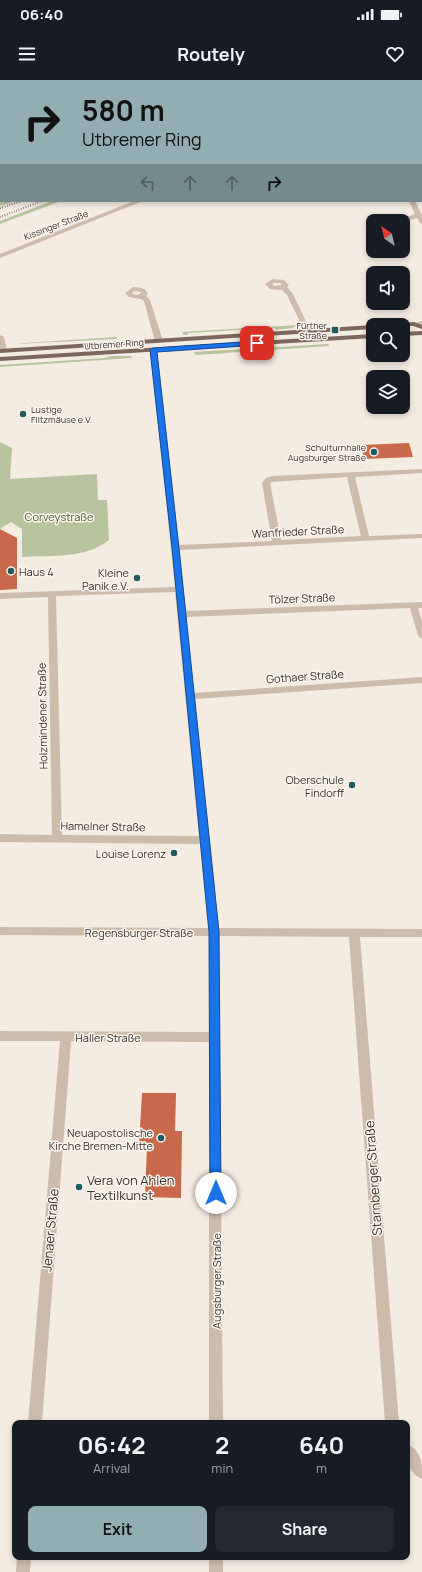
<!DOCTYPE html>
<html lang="en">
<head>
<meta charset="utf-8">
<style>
  :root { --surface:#171b24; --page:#242831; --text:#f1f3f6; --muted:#9ea1a6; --accent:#92aeb2 }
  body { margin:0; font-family:Manrope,sans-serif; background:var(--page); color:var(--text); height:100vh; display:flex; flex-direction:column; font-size:15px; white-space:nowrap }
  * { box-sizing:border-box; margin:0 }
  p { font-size:13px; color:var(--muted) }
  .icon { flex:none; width:22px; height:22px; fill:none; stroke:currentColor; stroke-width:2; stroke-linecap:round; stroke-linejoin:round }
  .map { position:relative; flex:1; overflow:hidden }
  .panel { position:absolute; left:12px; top:1340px; width:398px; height:140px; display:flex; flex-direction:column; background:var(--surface); border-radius:8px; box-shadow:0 2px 6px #0003 }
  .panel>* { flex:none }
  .top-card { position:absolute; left:0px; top:0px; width:422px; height:122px; box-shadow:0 2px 6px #0003; background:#92aeb2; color:#111; overflow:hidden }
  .needle { width:26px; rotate:326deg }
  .buttons { position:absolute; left:366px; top:134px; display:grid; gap:8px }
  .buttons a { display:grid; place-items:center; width:44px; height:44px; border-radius:8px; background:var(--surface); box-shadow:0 2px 6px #0003; font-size:20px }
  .pin { position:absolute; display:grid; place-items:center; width:34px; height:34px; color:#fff; margin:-17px; border-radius:8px; box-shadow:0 2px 6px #0006 }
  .me { position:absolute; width:44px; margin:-22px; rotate:0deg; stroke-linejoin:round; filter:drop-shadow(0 0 3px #0008) }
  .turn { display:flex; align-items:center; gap:14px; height:84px; padding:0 16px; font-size:18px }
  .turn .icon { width:52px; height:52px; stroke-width:2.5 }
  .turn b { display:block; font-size:28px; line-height:34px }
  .lanes { display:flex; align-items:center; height:38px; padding:0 16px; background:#0003; justify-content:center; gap:20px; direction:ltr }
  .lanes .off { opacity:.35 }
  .eta { display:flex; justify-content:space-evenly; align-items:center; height:68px; text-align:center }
  .eta b { font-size:24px; font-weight:700; line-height:28px }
  .button { display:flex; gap:8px; margin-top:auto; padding:8px 16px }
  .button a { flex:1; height:46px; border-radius:8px; background:var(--accent); color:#111; font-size:16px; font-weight:700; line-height:46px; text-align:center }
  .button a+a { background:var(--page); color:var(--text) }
  .status { display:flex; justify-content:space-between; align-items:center; height:28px; padding:0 20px; background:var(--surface); direction:ltr }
  .status svg { height:11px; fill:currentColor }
  header { display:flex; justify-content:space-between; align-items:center; height:52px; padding:0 16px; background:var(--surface); font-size:18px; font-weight:700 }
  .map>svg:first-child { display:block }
  .green { fill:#b8c4a0 }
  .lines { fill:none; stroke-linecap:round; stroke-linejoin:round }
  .stream { stroke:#7fb0b2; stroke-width:3 }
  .building { fill:#c8694b }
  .minor { fill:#cdbbac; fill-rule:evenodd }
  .major { fill:#7d675c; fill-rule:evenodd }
  .rail { stroke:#3b302b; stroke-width:2; stroke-dasharray:0.5 2; stroke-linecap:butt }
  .route { fill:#1a73e8; stroke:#114b97 }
  .poi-dot { fill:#1f5a5e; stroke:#fbf5ee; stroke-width:1.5 }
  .labels { text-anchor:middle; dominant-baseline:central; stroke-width:3; stroke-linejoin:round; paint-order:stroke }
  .far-street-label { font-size:9px; fill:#3b302b; stroke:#fbf5ee }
  .far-poi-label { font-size:9px; fill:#3b302b; stroke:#fbf5ee; text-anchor:end }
  .park-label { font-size:11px; fill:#4a5a2e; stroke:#fbf5ee }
  .street-label { font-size:11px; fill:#3b302b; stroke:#fbf5ee }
  .poi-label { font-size:11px; fill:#3b302b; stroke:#fbf5ee; text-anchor:end }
  .near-street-label { font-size:13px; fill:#3b302b; stroke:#fbf5ee }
  .near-poi-label { font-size:13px; fill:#3b302b; stroke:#fbf5ee; text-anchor:start }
</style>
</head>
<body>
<div class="status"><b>06:40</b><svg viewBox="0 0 49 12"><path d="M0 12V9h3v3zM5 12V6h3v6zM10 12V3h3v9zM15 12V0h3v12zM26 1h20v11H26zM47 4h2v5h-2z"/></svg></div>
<header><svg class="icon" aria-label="menu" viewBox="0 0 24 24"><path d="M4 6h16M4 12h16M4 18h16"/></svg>Routely<svg class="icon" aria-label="heart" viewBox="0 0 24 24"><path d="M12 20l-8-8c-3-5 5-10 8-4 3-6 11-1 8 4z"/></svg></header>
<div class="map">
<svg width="422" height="1492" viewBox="0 0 422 1492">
  <rect width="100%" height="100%" fill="#f4ebe1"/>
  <g class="green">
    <polygon points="0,0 350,0 1,1 1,121 16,121 0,126"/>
    <polygon points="52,121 61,121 0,144 0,141"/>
    <polygon points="298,245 292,248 276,250 275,248 188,253 187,255 184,255 182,252"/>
    <polygon points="116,257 117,259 16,264 25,263"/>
    <polygon points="328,264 329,266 196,275 194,272"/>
    <polygon points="111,276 131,276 132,278 0,287 0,285 105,278"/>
    <path d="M0 362 12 368 10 399 97 394 98 420H107L109 460C85 479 52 475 22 477V449L11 442 0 449Z"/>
  </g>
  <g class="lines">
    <polyline class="stream" points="202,1 207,0"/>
  </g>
  <g class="building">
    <polygon points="409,363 413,377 364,379 361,365"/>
    <polygon points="0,449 17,458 17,509 0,510"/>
    <polygon points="142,1013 176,1013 175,1051 182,1051 181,1118 145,1117 147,1066 139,1065"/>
  </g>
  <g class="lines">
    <g class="minor">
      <polygon points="73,0 79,0 80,1 74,1"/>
      <rect x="421" y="12" width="1" height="4"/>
      <polygon points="134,121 143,121 0,178 0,174"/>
      <polygon points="409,121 415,121 422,135 422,144 420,143 417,138 403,142 397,141 415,134"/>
      <path d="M273 199 284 200 289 205 287 207 293 214 311 252 310 253 305 252 287 215 282 210 270 209 265 204ZM274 203H280L282 205 274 206 272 204Z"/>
      <path d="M133 207C140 208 145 207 148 214L146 216 150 220 163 261 161 262H157L155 261 144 221 141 219 129 217 125 213ZM134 211 141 212V213C139 215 134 216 132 213Z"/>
      <polygon points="422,241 422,245 414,246 411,244"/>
      <polygon points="0,255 4,257 7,271 3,273 0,272"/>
      <path d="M150 268H156L157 270 179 465 272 461 262 403 266 398 272 396 422 389V393L355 397 369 456 422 454V458L179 470 186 531 422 522V528H418L422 541V559L418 556 410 528 186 537 194 613 422 597V603L195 619 219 848 422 849V857H360L399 1343H385L349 857 219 856 223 1343H209V962L71 961 42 1343H28L60 961H0V951L209 952V856L0 855V847L208 848 200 764 0 762V754L52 755 48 517 0 519V513L175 507ZM347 397 361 456 281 460 270 403 272 402ZM175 512 199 756 62 755 56 516Z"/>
      <path d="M407 1364C422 1370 422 1385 422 1399 407 1393 407 1378 407 1364Z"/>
      <polygon points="17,1477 31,1477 30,1492 16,1492"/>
      <rect x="209" y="1477" width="14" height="15"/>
    </g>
    <g class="major">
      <polygon points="414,242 422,245 422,249 413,246 394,245 397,243"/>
      <polygon points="373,245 373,249 0,273 0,269"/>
      <polygon points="422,251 422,255 403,256 403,252"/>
      <polygon points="373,254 373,258 0,281 0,277"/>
    </g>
    <g class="rail">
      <polyline points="354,1 357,0"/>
      <polyline points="0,128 22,121"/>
      <polyline points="0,137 42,121"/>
    </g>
  </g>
  <polygon class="route" points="257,261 260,263 259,265 157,272 179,468 219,852 221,1113 220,1116 216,1118 212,1116 210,1113 209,852 172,468 150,270 153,268"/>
  <g class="poi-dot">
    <rect x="331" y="246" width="8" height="8" rx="2"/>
    <circle cx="23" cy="334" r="4"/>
    <circle cx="374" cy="372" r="4"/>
    <circle cx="11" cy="491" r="4"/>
    <circle cx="137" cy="498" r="4"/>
    <circle cx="352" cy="705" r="4"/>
    <circle cx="174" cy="773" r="4"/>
    <circle cx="161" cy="1058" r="4"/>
    <circle cx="79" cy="1107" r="4"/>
  </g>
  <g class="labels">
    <g class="far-street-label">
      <text transform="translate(56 145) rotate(-21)">Kissinger Straße</text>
      <text transform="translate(114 264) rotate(-4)">Utbremer Ring</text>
    </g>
    <g class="far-poi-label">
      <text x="327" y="245">Fürther<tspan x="327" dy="10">Straße</tspan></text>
      <text x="31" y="329" text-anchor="start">Lustige<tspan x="31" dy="10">Flitzmäuse e.V.</tspan></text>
      <text x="366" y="367">Schulturnhalle<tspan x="366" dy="10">Augsburger Straße</tspan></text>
    </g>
    <g class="park-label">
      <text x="59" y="436">Corveystraße</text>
    </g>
    <g class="street-label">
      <text transform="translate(298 451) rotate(-3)">Wanfrieder Straße</text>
      <text transform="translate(302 518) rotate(-2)">Tölzer Straße</text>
      <text transform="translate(305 596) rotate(-4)">Gothaer Straße</text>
      <text transform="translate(42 636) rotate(-91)">Holzmindener Straße</text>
      <text transform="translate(103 746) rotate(1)">Hamelner Straße</text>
      <text x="139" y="852">Regensburger Straße</text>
      <text x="108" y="957">Haller Straße</text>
      <text transform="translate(216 1201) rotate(-90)">Augsburger Straße</text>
    </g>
    <g class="poi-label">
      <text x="19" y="491" text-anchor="start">Haus 4</text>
      <text x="129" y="492">Kleine<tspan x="129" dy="13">Panik e.V.</tspan></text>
      <text x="344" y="699">Oberschule<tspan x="344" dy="13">Findorff</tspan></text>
      <text x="166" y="773">Louise Lorenz</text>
      <text x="153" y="1052">Neuapostolische<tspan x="153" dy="13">Kirche Bremen-Mitte</tspan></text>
    </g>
    <g class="near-street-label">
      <text transform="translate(373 1098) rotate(-94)">Starnberger Straße</text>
      <text transform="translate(50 1150) rotate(-85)">Jenaer Straße</text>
    </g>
    <g class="near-poi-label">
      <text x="87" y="1100">Vera von Ahlen<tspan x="87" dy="15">Textilkunst</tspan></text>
    </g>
  </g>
</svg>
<div class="buttons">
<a><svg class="needle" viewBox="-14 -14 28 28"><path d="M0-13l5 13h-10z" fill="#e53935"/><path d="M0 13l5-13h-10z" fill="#9ea1a6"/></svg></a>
<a><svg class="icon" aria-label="sound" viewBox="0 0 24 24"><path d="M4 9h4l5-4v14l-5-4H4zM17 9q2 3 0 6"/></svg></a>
<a><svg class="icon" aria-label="search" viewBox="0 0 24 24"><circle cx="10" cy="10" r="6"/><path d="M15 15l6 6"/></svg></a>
<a><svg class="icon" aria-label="layers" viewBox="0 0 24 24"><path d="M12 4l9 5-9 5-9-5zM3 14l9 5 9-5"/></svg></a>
</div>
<div class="pin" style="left:257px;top:263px;background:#d93025"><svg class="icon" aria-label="arrive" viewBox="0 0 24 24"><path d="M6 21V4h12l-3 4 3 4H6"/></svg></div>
<svg class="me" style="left:216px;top:1113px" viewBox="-20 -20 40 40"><circle r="19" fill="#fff"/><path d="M0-13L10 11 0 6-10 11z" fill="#1a73e8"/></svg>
<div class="top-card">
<div class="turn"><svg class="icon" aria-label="right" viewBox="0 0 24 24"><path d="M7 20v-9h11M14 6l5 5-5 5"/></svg><div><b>580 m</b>Utbremer Ring</div></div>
<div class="lanes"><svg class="icon off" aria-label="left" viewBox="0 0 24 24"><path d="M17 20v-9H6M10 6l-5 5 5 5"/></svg><svg class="icon off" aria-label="ahead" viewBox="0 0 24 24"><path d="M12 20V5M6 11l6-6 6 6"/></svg><svg class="icon off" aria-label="ahead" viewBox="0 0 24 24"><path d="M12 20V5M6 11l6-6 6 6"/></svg><svg class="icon" aria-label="right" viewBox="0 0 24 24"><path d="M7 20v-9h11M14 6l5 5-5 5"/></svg></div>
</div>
<section class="panel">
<div class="eta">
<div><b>06:42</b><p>Arrival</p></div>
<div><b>2</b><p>min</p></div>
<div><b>640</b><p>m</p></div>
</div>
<div class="button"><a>Exit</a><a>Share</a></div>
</section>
</div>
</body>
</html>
